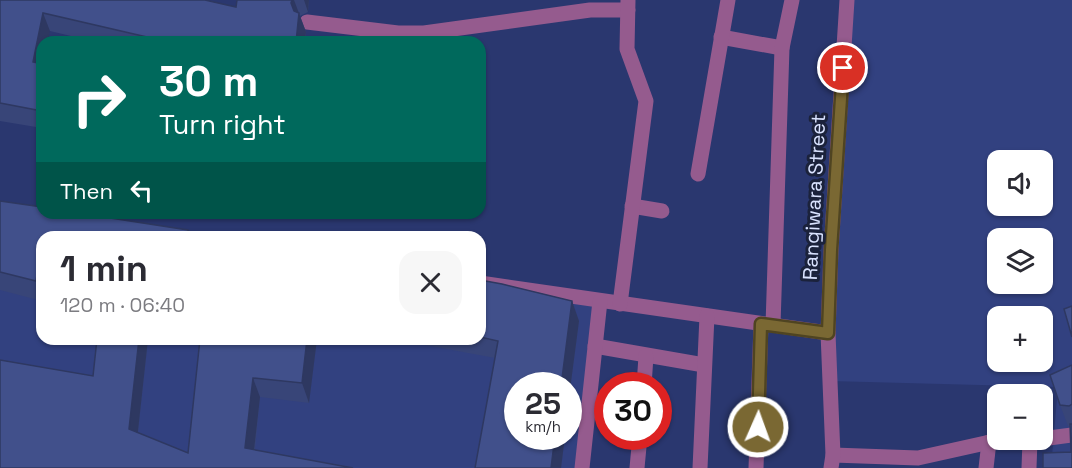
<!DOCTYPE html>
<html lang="en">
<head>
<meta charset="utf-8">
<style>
  :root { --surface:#fff; --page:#f7f7f7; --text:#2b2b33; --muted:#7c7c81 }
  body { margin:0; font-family:"Space Grotesk",sans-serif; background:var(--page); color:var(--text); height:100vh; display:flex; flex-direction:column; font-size:22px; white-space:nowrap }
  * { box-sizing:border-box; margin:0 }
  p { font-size:20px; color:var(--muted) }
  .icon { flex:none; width:33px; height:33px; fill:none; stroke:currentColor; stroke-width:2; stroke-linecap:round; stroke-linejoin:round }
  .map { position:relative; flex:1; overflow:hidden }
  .panel { position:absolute; left:36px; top:231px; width:450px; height:114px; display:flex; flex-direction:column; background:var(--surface); border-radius:18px; box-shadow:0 2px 4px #0004 }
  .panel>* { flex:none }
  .top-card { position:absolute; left:36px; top:36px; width:450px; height:183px; border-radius:18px; box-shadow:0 2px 4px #0004; background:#00695c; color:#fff; overflow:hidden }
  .tools { position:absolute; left:987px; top:150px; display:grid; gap:12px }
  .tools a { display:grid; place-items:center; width:66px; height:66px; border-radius:12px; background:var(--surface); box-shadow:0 2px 4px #0004; font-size:30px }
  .speed { position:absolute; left:504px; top:372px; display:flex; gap:12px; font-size:30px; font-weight:700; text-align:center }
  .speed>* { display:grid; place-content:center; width:78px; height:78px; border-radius:50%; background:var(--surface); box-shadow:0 2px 4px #0004; line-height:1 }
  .speed small { font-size:15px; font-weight:400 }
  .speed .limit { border:9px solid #d22; background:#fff; color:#111 }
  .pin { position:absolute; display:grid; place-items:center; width:51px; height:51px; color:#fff; margin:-26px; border:3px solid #fff; border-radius:50%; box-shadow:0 2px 6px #0007 }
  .me { position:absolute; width:66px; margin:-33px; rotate:2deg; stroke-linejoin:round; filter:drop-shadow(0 0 4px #0008) }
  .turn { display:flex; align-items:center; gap:21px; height:126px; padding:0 24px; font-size:27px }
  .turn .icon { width:78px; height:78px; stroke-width:2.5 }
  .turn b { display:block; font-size:42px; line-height:51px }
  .then { display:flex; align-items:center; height:57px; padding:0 24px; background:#0003; gap:12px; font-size:22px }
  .round { display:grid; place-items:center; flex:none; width:63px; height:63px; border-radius:18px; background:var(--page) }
  .head { display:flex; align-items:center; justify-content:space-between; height:102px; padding:0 24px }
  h1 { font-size:36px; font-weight:700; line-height:45px }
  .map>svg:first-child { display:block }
  .built { fill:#324180; fill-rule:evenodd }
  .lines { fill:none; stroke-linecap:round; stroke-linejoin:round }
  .minor { stroke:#955b8e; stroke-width:15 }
  .wall { fill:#384578 }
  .shaded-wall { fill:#2e3861 }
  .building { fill:#41508b; stroke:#2e3861; stroke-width:1.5 }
  .route-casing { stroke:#4f4421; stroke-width:15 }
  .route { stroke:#7a6833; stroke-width:10 }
  .labels { text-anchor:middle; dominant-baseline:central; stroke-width:6; stroke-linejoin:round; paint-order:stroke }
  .street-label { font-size:20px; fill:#dae3ff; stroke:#1b223b }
</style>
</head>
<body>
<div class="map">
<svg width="1072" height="468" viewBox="0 0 1072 468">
  <rect width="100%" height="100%" fill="#2a376f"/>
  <g class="built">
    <path d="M847 0H1072V468H1051L1058 387 830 381ZM998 160H1042V206H998ZM998 238H1042V284H998ZM998 316H1042V362H998Z"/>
    <path d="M0 203 42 213H62L208 237H42V339H480V282L600 301 582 468H0ZM518 386H568V436H518Z"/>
  </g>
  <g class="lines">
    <g class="minor">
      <polyline points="307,22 398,33 424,33 590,10 628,10"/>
      <polyline points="721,37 782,48"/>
      <polyline points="698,174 728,0"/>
      <polyline points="632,206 662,211"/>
      <polyline points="480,283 828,333"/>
      <polyline points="620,304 646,101 627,49 628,0"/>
      <polyline points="773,325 782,48 792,0"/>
      <polyline points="595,346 704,365"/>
      <polyline points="644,386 646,356"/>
      <polyline points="1049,438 1072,435"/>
      <polyline points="833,455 918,458 999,440"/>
      <polyline points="582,468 600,301"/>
      <polyline points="637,468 640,436"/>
      <polyline points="700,468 707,316"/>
      <polyline points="756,468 761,324"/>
      <polyline points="831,468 833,455 828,333 831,250 847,0"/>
      <polyline points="986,468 989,442"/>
      <polyline points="1029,468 1030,440"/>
    </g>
  </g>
  <g class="wall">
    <polygon points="0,0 209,0 208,1 236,7 237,0 309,0 308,12 300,16 306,32 305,42 96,42 50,31 42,42 42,128 0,121"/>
    <polygon points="0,201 42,237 42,301 0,290"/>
    <polygon points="480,280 502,284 572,301 579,321 568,405 568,386 518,386 518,436 565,436 561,468 475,468 495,358 393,339 480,339"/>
    <polygon points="97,339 148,339 138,433 188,453 200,339 317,339 309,403 260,397 255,450 0,468 93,376"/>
    <polygon points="1072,365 1072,468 1070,426 1068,426 1060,405"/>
  </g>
  <g class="shaded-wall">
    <polygon points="292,0 294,0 306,32 305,42 296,42 297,21 291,3"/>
    <polygon points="304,0 309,0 308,12"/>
    <polygon points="43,13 50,31 48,42 42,42 42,72 33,62"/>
    <polygon points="41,253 42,255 42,298 36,281"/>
    <polygon points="572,301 579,321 568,405 568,386 561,386"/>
    <polygon points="139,339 148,339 136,449 129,429"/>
    <polygon points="307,339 317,339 309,403 302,383"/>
    <polygon points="253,378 260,397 252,468 245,448"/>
    <polygon points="555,436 565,436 561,468 551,468"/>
  </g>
  <g class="building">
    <polygon points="0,0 205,0 236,7 237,0 292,0 291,3 294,11 299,13 296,42 159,42 160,40 43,13 33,62 42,64 42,111 0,103"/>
    <polygon points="0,201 42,207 42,213 78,213 188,230 188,237 42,237 42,253 41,253 36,281 0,272"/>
    <polygon points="480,280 502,284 572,301 561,386 518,386 518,436 555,436 551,468 475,468 498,341 480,337"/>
    <polygon points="1072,306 1072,337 1064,309"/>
    <polygon points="97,339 139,339 129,429 188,453 200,339 307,339 302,383 253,378 245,448 353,468 0,468 0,360 93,376"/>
    <polygon points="1072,365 1072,404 1069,406 1060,405 1050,375"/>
    <polygon points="1070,424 1072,424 1072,468 1043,468 1043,453 1071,452"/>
  </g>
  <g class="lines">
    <defs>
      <polyline id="route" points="758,427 761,324 828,333 831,250 843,68"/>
    </defs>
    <use href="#route" class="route-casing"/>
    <use href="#route" class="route"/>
  </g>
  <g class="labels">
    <g class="street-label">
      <text transform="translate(814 197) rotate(-87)">Rangiwara Street</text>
    </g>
  </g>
</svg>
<div class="tools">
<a><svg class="icon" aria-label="sound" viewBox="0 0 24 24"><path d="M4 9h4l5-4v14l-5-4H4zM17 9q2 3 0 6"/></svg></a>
<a><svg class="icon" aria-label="layers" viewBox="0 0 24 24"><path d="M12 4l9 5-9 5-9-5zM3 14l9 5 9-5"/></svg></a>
<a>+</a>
<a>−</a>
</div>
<div class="speed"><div>25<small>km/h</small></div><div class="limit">30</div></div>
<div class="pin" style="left:843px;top:68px;background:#d93025"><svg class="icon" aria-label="arrive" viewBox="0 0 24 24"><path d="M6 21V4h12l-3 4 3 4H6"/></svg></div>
<svg class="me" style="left:758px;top:427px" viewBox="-20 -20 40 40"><circle r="17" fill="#7a6833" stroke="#fff" stroke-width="3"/><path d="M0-11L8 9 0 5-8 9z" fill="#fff"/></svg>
<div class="top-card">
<div class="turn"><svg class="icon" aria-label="right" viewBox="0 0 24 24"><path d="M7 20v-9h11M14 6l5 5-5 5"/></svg><div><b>30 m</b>Turn right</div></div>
<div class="then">Then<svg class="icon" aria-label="left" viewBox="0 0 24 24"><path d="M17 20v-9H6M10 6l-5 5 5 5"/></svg></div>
</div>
<section class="panel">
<div class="head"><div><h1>1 min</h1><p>120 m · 06:40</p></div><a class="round"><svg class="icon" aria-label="close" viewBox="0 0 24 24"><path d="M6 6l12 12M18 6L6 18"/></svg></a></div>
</section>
</div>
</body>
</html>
